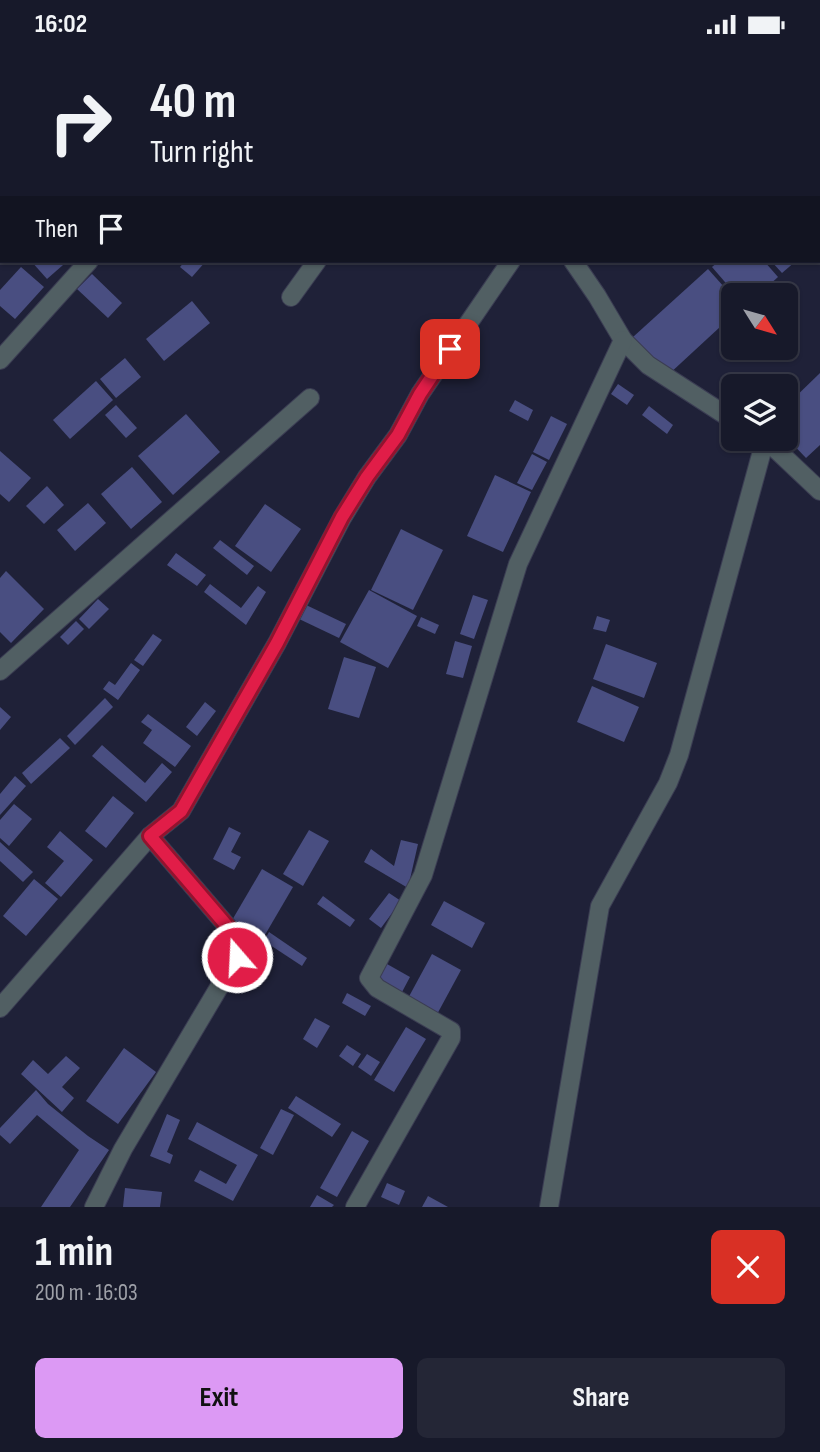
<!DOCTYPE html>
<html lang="en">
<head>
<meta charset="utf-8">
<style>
  :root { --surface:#17192a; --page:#242636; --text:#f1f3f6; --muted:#9ea0a8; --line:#363847; --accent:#dc99f4 }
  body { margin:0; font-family:"Sofia Sans Condensed",sans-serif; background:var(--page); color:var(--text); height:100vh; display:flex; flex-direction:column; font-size:26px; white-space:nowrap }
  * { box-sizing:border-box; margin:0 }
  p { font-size:23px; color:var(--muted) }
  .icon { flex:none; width:38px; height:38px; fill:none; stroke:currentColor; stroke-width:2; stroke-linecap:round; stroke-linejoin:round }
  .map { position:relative; height:1158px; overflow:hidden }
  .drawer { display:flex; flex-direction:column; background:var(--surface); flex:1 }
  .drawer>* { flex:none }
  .top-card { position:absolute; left:0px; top:0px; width:821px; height:214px; box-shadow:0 2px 5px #0004,0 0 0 2px var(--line); background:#17192a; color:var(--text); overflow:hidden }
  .needle { width:46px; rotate:127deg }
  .tools { position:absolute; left:721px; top:234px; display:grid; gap:14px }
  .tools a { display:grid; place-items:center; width:77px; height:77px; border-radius:10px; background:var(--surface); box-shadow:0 2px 5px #0004,0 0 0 2px var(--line); font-size:35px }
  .pin { position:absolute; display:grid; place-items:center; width:60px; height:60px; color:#fff; margin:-30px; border-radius:14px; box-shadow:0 4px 10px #0006 }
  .me { position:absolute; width:77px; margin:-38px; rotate:341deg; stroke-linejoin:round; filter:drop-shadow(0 0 5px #0008) }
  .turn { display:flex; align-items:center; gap:24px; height:147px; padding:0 35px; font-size:32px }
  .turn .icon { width:91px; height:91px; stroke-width:2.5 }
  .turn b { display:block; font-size:49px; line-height:60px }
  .then { display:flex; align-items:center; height:66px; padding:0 35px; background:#0003; gap:14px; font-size:26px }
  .round { display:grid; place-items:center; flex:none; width:74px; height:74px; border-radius:10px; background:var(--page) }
  .headline { display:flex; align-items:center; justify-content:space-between; height:119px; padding:0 35px }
  h1 { font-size:42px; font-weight:700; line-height:52px }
  .action { display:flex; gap:14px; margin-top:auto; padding:14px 35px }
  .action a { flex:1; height:80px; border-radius:10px; background:var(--accent); color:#111; font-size:28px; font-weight:700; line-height:80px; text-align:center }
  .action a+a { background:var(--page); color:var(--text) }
  .status { display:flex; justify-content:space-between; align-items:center; height:49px; padding:0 35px; background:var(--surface); direction:ltr }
  .status svg { height:19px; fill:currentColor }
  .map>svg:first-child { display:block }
  .building { fill:#494e81 }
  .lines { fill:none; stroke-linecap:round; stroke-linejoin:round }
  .street-casing { stroke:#3b3d53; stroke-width:20 }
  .street { stroke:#515f63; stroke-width:18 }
  .route-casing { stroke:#92132f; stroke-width:18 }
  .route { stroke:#e11d48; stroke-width:12 }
</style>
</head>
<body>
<div class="status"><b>16:02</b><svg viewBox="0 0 49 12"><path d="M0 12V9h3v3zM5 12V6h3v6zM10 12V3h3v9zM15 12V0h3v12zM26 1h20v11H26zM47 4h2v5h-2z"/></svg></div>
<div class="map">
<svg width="820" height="1158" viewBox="0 0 820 1158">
  <rect width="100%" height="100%" fill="#1f2138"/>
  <g class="building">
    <polygon points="31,212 59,212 63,216 47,230"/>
    <polygon points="185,212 206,212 192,228 180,218"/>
    <polygon points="719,212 764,212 778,228 757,247 737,247 712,218"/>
    <polygon points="771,212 796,212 782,224"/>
    <polygon points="21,218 44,238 15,270 0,257 0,241"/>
    <polygon points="708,220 733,248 733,266 668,326 633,288"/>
    <polygon points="92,225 122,254 108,269 77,240"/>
    <polygon points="192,252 210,274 164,312 146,290"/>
    <polygon points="125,309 141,328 116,349 100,330"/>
    <polygon points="820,324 820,396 806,409 786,388 786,357"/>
    <polygon points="96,332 113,351 70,390 53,371"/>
    <polygon points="618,335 634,346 627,356 611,345"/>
    <polygon points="515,351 533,361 528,372 509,362"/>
    <polygon points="116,356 137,379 126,389 105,366"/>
    <polygon points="649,357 673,376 667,385 642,366"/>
    <polygon points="186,365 220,403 173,446 138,407"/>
    <polygon points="551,367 567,375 549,411 533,403"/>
    <polygon points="0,402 31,429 9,453 0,445"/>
    <polygon points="532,405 547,413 532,441 517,434"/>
    <polygon points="132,418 162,453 131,480 101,445"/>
    <polygon points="495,426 531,443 503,503 467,487"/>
    <polygon points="47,437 64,456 44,475 26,457"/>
    <polygon points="88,454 106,474 75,502 57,481"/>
    <polygon points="265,455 301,480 271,523 235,497"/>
    <polygon points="401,480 443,501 413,561 371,541"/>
    <polygon points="220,491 254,517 247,526 213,499"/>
    <polygon points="176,504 206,526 197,537 167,516"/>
    <polygon points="6,522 44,560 11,594 0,583 0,529"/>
    <polygon points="210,535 241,559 258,537 266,543 246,576 204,543"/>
    <polygon points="369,541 417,567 388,619 340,593"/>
    <polygon points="473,546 488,551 474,590 460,585"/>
    <polygon points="98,550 109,560 89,580 79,570"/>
    <polygon points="304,555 346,575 339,589 297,569"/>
    <polygon points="597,567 610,571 606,583 593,580"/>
    <polygon points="421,568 439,576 435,585 417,577"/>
    <polygon points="76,572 84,580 68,596 60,588"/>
    <polygon points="153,585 162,591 143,617 134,611"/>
    <polygon points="455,592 472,597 463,629 446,625"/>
    <polygon points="606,595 657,614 644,649 593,630"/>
    <polygon points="344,608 376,618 359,669 328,660"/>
    <polygon points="131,614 140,621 118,651 103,640 109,632 115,636"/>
    <polygon points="592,637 639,658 624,693 577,673"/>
    <polygon points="105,649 113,658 75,696 67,687"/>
    <polygon points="205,653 216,662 197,687 186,678"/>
    <polygon points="0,658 11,668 0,681"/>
    <polygon points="148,665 191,697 175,718 143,694 152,681 141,673"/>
    <polygon points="60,689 70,699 31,735 22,724"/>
    <polygon points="102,696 145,734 162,714 172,723 146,753 92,707"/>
    <polygon points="15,727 26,737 0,766 0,745"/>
    <polygon points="113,747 134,764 106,799 85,782"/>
    <polygon points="14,755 32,770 9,797 0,789 0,771"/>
    <polygon points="229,778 241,784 231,803 241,808 234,821 213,810"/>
    <polygon points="309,781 329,792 303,837 283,825"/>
    <polygon points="60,782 93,811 61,848 45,834 64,812 47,798"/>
    <polygon points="401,791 418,795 408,839 364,813 371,800 394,817"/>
    <polygon points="0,793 33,823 23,833 0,812"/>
    <polygon points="262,820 293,838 262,891 231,873"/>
    <polygon points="34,830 58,850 26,887 3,867"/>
    <polygon points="389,844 401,852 381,879 369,870"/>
    <polygon points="323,847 355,871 350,878 317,855"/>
    <polygon points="444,852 485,874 472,899 431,876"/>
    <polygon points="269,883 307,909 302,917 264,892"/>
    <polygon points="432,905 461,921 435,969 406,953"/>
    <polygon points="387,915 410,928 402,943 379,929"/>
    <polygon points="347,944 371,957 365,967 342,954"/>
    <polygon points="315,969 330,977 317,999 303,990"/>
    <polygon points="406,978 426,990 394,1043 374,1031"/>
    <polygon points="347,996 361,1005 353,1017 339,1007"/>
    <polygon points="124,999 156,1023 118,1075 86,1052"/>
    <polygon points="367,1005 380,1013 371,1027 358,1018"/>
    <polygon points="66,1007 80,1019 62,1038 74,1049 62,1063 21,1025 33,1011 48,1025"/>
    <polygon points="36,1041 48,1055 88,1087 109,1101 70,1158 41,1158 79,1101 37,1066 10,1095 0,1086 0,1079"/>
    <polygon points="296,1047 341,1075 332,1088 288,1059"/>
    <polygon points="281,1060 294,1066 273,1106 260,1099"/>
    <polygon points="167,1065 180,1071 167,1103 173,1106 170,1115 150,1107"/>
    <polygon points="197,1073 258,1106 233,1152 194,1132 200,1121 226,1135 237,1116 188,1090"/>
    <polygon points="352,1082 369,1092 337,1148 320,1139"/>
    <polygon points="387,1134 405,1142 399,1156 381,1148"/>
    <polygon points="125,1139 162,1143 160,1158 123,1158"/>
    <polygon points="317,1146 334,1156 332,1158 310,1158"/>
    <polygon points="428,1147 448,1158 422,1158"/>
  </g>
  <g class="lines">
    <defs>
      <g id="street">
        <polyline points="783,0 788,2"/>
        <polyline points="279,2 280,0"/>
        <polyline points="465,2 466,0"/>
        <polyline points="638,2 639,0"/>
        <polyline points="819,14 820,15"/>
        <polyline points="573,212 597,247 623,291 648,316 733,371"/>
        <polyline points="291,248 317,212"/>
        <polyline points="0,311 89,212"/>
        <polyline points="765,390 820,442"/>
        <polyline points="0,622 310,349"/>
        <polyline points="0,959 150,787 181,762 277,594 342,469 367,428 398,386 420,345 511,212"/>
        <polyline points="94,1158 123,1100 237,908 239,891 150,787"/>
        <polyline points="355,1158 451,989 451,982 377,939 369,929 423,826 518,515 623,291"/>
        <polyline points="549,1158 600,857 668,734 679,706 765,391"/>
      </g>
    </defs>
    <use href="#street" class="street-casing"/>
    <use href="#street" class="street"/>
  </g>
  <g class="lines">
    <defs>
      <polyline id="route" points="237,908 239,891 150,787 181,762 277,594 342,468 367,428 398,386 420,345 450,300"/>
    </defs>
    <use href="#route" class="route-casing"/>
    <use href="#route" class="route"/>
  </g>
</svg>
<div class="tools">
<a><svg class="needle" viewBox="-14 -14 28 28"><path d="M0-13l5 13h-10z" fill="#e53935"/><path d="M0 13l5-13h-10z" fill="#9ea0a8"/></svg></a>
<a><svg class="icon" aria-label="layers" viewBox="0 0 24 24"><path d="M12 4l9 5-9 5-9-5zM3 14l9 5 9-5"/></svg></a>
</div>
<div class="pin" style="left:450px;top:300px;background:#d93025"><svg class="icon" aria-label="arrive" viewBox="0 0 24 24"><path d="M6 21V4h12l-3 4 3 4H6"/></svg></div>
<svg class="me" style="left:237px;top:908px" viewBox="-20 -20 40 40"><circle r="17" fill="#e11d48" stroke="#fff" stroke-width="3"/><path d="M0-11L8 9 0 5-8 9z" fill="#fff"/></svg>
<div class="top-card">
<div class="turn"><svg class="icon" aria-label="right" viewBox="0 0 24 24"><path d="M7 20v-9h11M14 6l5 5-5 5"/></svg><div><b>40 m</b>Turn right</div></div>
<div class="then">Then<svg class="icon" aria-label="arrive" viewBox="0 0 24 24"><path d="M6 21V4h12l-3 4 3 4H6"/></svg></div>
</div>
</div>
<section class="drawer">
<div class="headline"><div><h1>1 min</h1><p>200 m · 16:03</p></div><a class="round" style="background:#d93025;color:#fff"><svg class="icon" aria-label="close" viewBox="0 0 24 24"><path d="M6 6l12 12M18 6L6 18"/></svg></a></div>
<div class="action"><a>Exit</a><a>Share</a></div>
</section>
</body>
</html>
